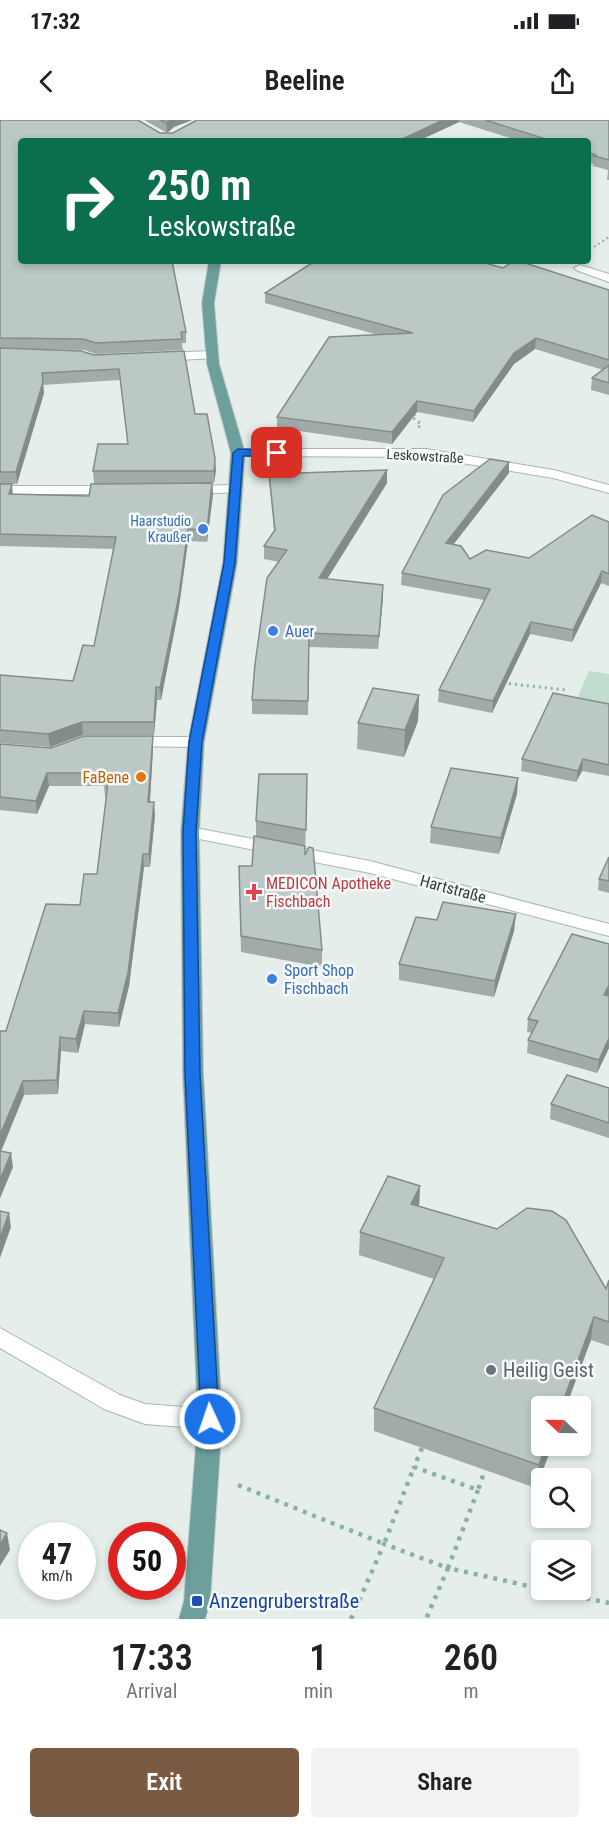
<!DOCTYPE html>
<html lang="en">
<head>
<meta charset="utf-8">
<style>
  :root { --surface:#fff; --page:#f2f2f2; --text:#202124; --muted:#757577; --accent:#7a5a43 }
  body { margin:0; font-family:"Roboto Condensed",sans-serif; background:var(--page); color:var(--text); height:100vh; display:flex; flex-direction:column; font-size:22px; white-space:nowrap }
  * { box-sizing:border-box; margin:0 }
  p { font-size:20px; color:var(--muted) }
  .icon { flex:none; width:33px; height:33px; fill:none; stroke:currentColor; stroke-width:2; stroke-linecap:round; stroke-linejoin:round }
  .map { position:relative; height:1499px; overflow:hidden }
  .sheet { display:flex; flex-direction:column; background:var(--surface); flex:1 }
  .sheet>* { flex:none }
  .guide { position:absolute; left:18px; top:18px; width:573px; height:126px; border-radius:6px; box-shadow:0 3px 9px #0003; background:#0b6e4f; color:#fff; overflow:hidden }
  .needle { width:39px; rotate:292deg }
  .controls { position:absolute; left:531px; top:1276px; display:grid; gap:12px }
  .controls a { display:grid; place-items:center; width:60px; height:60px; border-radius:6px; background:var(--surface); box-shadow:0 3px 9px #0003; font-size:30px }
  .speed { position:absolute; left:18px; top:1402px; display:flex; gap:12px; font-size:30px; font-weight:700; text-align:center }
  .speed>* { display:grid; place-content:center; width:78px; height:78px; border-radius:50%; background:var(--surface); box-shadow:0 3px 9px #0003; line-height:1 }
  .speed small { font-size:15px; font-weight:400 }
  .speed .limit { border:9px solid #d22; background:#fff; color:#111 }
  .pin { position:absolute; display:grid; place-items:center; width:51px; height:51px; color:#fff; margin:-26px; border-radius:12px; box-shadow:0 3px 9px #0006 }
  .me { position:absolute; width:66px; margin:-33px; rotate:357deg; stroke-linejoin:round; filter:drop-shadow(0 0 4px #0008) }
  .turn { display:flex; align-items:center; gap:21px; height:126px; padding:0 30px; font-size:27px }
  .turn .icon { width:78px; height:78px; stroke-width:2.5 }
  .turn b { display:block; font-size:42px; line-height:51px }
  .eta { display:flex; justify-content:space-evenly; align-items:center; height:102px; text-align:center }
  .eta b { font-size:36px; font-weight:600; line-height:42px }
  .button { display:flex; gap:12px; margin-top:auto; padding:12px 30px }
  .button a { flex:1; height:69px; border-radius:6px; background:var(--accent); color:#fff; font-size:24px; font-weight:600; line-height:69px; text-align:center }
  .button a+a { background:var(--page); color:var(--text) }
  .status { display:flex; justify-content:space-between; align-items:center; height:42px; padding:0 30px; background:var(--surface); direction:ltr }
  .status svg { height:16px; fill:currentColor }
  header { display:flex; justify-content:space-between; align-items:center; height:78px; padding:0 30px; background:var(--surface); font-size:27px; font-weight:600 }
  .map>svg:first-child { display:block }
  .green { fill:#c0ddcd }
  .lines { fill:none; stroke-linecap:round; stroke-linejoin:round }
  .minor-casing { stroke:#a8b6b3; stroke-width:2 }
  .major-casing { stroke:#c2c9c9; stroke-width:2 }
  .path-far2 { stroke:#88afaa; stroke-width:2; stroke-dasharray:2 3; stroke-linecap:butt }
  .path-far1 { stroke:#88afaa; stroke-width:3; stroke-dasharray:2 4; stroke-linecap:butt }
  .path { stroke:#88afaa; stroke-width:4.5; stroke-dasharray:4 6; stroke-linecap:butt }
  .minor { fill:#fff; fill-rule:evenodd }
  .major { fill:#6da09c; fill-rule:evenodd }
  .wall { fill:#a1aca9 }
  .shaded-wall { fill:#838c8a }
  .building { fill:#bbc8c5; stroke:#838c8a; stroke-width:1.5 }
  .route { fill:#1a73e8; stroke:#114b97; stroke-width:1.5 }
  .shop-dot { fill:#3f7fe0; stroke:#f6faf9; stroke-width:2 }
  .food-dot { fill:#e8710a; stroke:#f6faf9; stroke-width:2 }
  .health-dot { fill:#e0444e; stroke:#f6faf9; stroke-width:2 }
  .worship-dot { fill:#6b7280; stroke:#f6faf9; stroke-width:2 }
  .transit-dot { fill:#1a4fb4; stroke:#f6faf9; stroke-width:2 }
  .labels { text-anchor:middle; dominant-baseline:central; stroke-width:5; stroke-linejoin:round; paint-order:stroke }
  .far-street-label { font-size:14px; fill:#253f3d; stroke:#f6faf9 }
  .far-shop-label { font-size:14px; fill:#366cbe; stroke:#f6faf9; text-anchor:end }
  .shop-label { font-size:16px; fill:#366cbe; stroke:#f6faf9; text-anchor:start }
  .food-label { font-size:16px; fill:#c56008; stroke:#f6faf9; text-anchor:end }
  .health-label { font-size:16px; fill:#be3a42; stroke:#f6faf9; text-anchor:start }
  .street-label { font-size:16px; fill:#253f3d; stroke:#f6faf9 }
  .near-worship-label { font-size:20px; fill:#5b616d; stroke:#f6faf9; text-anchor:start }
  .near-transit-label { font-size:20px; fill:#164399; stroke:#f6faf9; text-anchor:start }
</style>
</head>
<body>
<div class="status"><b>17:32</b><svg viewBox="0 0 49 12"><path d="M0 12V9h3v3zM5 12V6h3v6zM10 12V3h3v9zM15 12V0h3v12zM26 1h20v11H26zM47 4h2v5h-2z"/></svg></div>
<header><svg class="icon" aria-label="back" viewBox="0 0 24 24"><path d="M15 5l-7 7 7 7"/></svg>Beeline<svg class="icon" aria-label="share" viewBox="0 0 24 24"><path d="M12 15V3M7 8l5-5 5 5M5 13v7h14v-7"/></svg></header>
<div class="map">
<svg width="609" height="1499" viewBox="0 0 609 1499">
  <rect width="100%" height="100%" fill="#e5eeeb"/>
  <polygon class="green" points="589,551 609,554 609,592 574,586"/>
  <g class="lines">
    <defs>
      <g id="minor">
        <polygon points="580,145 609,154 609,162 576,150 574,148"/>
        <polygon points="212,231 216,232 218,235 216,238 160,241 154,237 160,233"/>
        <polygon points="238,329 426,329 554,350 609,365 609,373 553,358 426,337 233,336 231,333"/>
        <polygon points="236,365 243,369 241,372 190,374 183,370 190,366"/>
        <polygon points="0,366 114,366 121,370 114,374 0,374"/>
        <polygon points="128,617 196,617 204,622 196,627 122,626 120,622"/>
        <polygon points="190,707 370,741 609,804 609,816 370,753 184,716 181,712 184,708"/>
        <polygon points="0,1208 120,1275 145,1284 210,1289 218,1292 222,1299 218,1306 210,1309 145,1304 104,1289 0,1228"/>
      </g>
      <polygon id="major" points="209,141 221,141 214,183 219,244 245,333 237,443 204,622 199,712 203,953 222,1299 210,1481 205,1499 179,1499 184,1481 198,1299 183,953 181,712 188,622 223,443 231,333 207,244 202,183"/>
    </defs>
    <use href="#minor" class="minor-casing"/>
    <use href="#major" class="major-casing"/>
    <polyline class="path-far2" points="594,127 609,117"/>
    <g class="path-far1">
      <polyline points="415,294 412,297 421,304 418,308"/>
      <polyline points="503,563 566,570"/>
    </g>
    <g class="path">
      <polyline points="422,1328 414,1347 478,1370 485,1350"/>
      <polyline points="238,1365 384,1424 414,1347"/>
      <polyline points="478,1370 448,1448 542,1469"/>
      <polyline points="547,1470 609,1483"/>
      <polyline points="351,1499 384,1424 448,1448 426,1499"/>
    </g>
    <use href="#minor" class="minor"/>
    <use href="#major" class="major"/>
  </g>
  <g class="wall">
    <polygon points="0,0 160,13 173,13 197,0 609,0 609,60 607,60 608,50 593,46 593,44 588,42 588,21 520,21 459,2 418,21 21,21 21,141 188,141 172,142 186,212 186,223 182,223 183,230 96,234 84,230 18,229 94,235 195,294 216,350 214,363 212,363 213,374 207,422 188,421 179,487 161,580 157,580 154,615 83,615 50,627 0,623 0,555 73,561 94,526 114,429 0,426 0,364 13,374 89,376 94,363 93,351 128,324 120,260 43,265 44,273 17,364 0,364"/>
    <polygon points="144,0 192,0 174,7 167,13"/>
    <polygon points="312,141 478,141 503,148 609,170 609,275 591,270 592,258 603,250 535,229 514,244 473,302 417,292 392,324 277,308 277,297 378,215 265,183 265,173 314,142"/>
    <polygon points="387,350 387,363 327,459 383,478 378,529 309,527 308,595 252,594 252,580 279,442 264,439 264,426 274,411 270,367 269,354"/>
    <polygon points="509,353 453,425 470,439 529,438 609,402 609,466 601,463 572,522 530,514 492,593 438,582 439,570 484,480 401,465 402,453"/>
    <polygon points="419,575 418,601 404,637 357,629 358,603"/>
    <polygon points="609,584 609,656 582,651 576,662 521,651 522,639"/>
    <polygon points="153,616 153,629 150,682 155,695 150,747 144,747 129,866 119,907 85,904 78,933 61,931 58,974 24,975 1,1032 13,1047 0,1078 0,911 6,911 97,754 106,677 105,677 104,666 49,666 37,694 0,690 0,624 51,628"/>
    <polygon points="307,654 305,735 322,830 322,847 241,832 239,746 252,746 256,716 256,701"/>
    <polygon points="518,658 517,674 499,734 430,723 431,707"/>
    <polygon points="609,737 609,773 598,770 599,759"/>
    <polygon points="516,794 514,811 494,877 399,860 399,844 437,800"/>
    <polygon points="609,824 609,928 597,953 527,933 528,920 532,913 527,912 528,899"/>
    <polygon points="609,968 609,1018 550,999 551,984"/>
    <polygon points="420,1066 419,1086 606,1169 609,1160 609,1226 591,1220 542,1326 552,1326 536,1368 374,1311 374,1288 434,1159 359,1135 360,1112"/>
  </g>
  <g class="shaded-wall">
    <polygon points="170,0 192,0 174,7 167,13 166,3"/>
    <polygon points="443,0 459,0 459,2 418,21 398,21"/>
    <polygon points="536,218 535,229 514,244 473,302 474,291 514,233"/>
    <polygon points="43,262 44,273 17,364 16,352"/>
    <polygon points="417,281 417,292 392,324 392,312"/>
    <polygon points="215,338 216,350 214,363 214,351"/>
    <polygon points="509,342 509,353 445,435 446,423"/>
    <polygon points="387,350 387,363 319,472 319,458"/>
    <polygon points="212,363 213,374 207,422 207,410"/>
    <polygon points="12,364 13,376 9,374"/>
    <polygon points="188,409 188,421 179,487 161,580 160,568"/>
    <polygon points="602,451 601,463 572,522 573,510"/>
    <polygon points="383,465 383,478 378,529 379,516"/>
    <polygon points="531,502 530,514 492,593 493,581"/>
    <polygon points="156,567 157,580 154,615 154,602"/>
    <polygon points="419,575 418,601 404,637 405,610"/>
    <polygon points="82,602 83,615 50,627 48,614"/>
    <polygon points="153,616 153,629 149,695 148,682"/>
    <polygon points="583,639 582,651 576,662 578,651"/>
    <polygon points="47,653 49,666 37,694 36,681"/>
    <polygon points="518,658 517,674 499,734 501,718"/>
    <polygon points="154,682 155,695 150,747 149,734"/>
    <polygon points="143,734 144,747 129,866 119,907 118,893"/>
    <polygon points="516,794 514,811 494,877 495,861"/>
    <polygon points="609,865 609,875 603,888 604,875"/>
    <polygon points="84,891 85,904 78,933 76,919"/>
    <polygon points="60,917 61,931 58,974 57,960"/>
    <polygon points="609,918 609,928 597,953 599,940"/>
    <polygon points="23,961 24,975 0,1033 0,1015"/>
    <polygon points="11,1033 13,1047 0,1078 0,1060"/>
    <polygon points="420,1066 419,1089 411,1084"/>
    <polygon points="9,1093 11,1107 0,1138 0,1118"/>
    <polygon points="594,1197 591,1220 566,1287 561,1287"/>
    <polygon points="546,1326 552,1326 536,1368 539,1345"/>
    <polygon points="7,1413 10,1430 0,1446 0,1425"/>
  </g>
  <g class="building">
    <polygon points="0,0 138,0 160,13 173,13 197,0 443,0 398,21 21,21 21,141 172,141 186,212 181,212 182,219 96,223 83,219 0,218"/>
    <polygon points="160,0 170,0 166,3"/>
    <polygon points="485,0 609,0 609,40 594,36 596,35 588,32 588,21 552,21"/>
    <polygon points="315,141 478,141 503,148 513,141 519,141 609,170 609,240 536,218 514,233 474,291 417,281 392,312 277,297 329,217 413,213 265,173"/>
    <polygon points="0,228 81,231 94,235 184,231 195,294 207,294 215,338 214,351 93,351 98,324 128,324 119,249 42,253 43,262 16,352 0,352"/>
    <polygon points="609,245 609,263 592,258"/>
    <polygon points="490,339 509,342 446,423 461,426 470,439 486,430 529,438 592,395 609,402 609,454 602,451 573,510 531,502 493,581 439,570 490,469 402,453 443,375"/>
    <polygon points="387,350 319,458 383,465 379,516 309,513 308,581 252,580 255,544 267,458 287,430 264,426 275,410 269,354"/>
    <polygon points="212,363 207,410 188,409 179,475 160,568 156,567 154,602 82,602 48,614 0,610 0,555 73,561 83,525 94,526 116,417 0,414 0,364 12,364 9,374 89,376 91,364"/>
    <polygon points="373,568 419,575 405,610 358,603"/>
    <polygon points="553,573 609,584 609,645 583,639 578,651 522,639"/>
    <polygon points="84,616 153,616 148,682 154,682 149,734 143,734 128,853 118,893 84,891 76,919 60,917 57,960 23,961 0,1015 0,911 6,911 46,784 80,785 84,754 97,754 108,663 104,663 105,653 47,653 36,681 0,677 0,624 51,628"/>
    <polygon points="451,648 518,658 501,718 431,707"/>
    <polygon points="259,654 307,654 306,710 256,701"/>
    <polygon points="254,716 305,726 305,735 309,727 313,728 322,830 241,816 239,746 252,746"/>
    <polygon points="609,737 609,761 599,759"/>
    <polygon points="443,782 516,794 495,861 399,844 416,797 437,800"/>
    <polygon points="572,814 609,824 609,865 604,875 609,876 609,918 599,940 528,920 538,901 528,899"/>
    <polygon points="567,955 609,968 609,1003 551,984"/>
    <polygon points="0,1031 11,1033 0,1060"/>
    <polygon points="388,1056 420,1066 411,1084 497,1109 527,1088 552,1091 566,1100 606,1169 609,1160 609,1202 594,1197 561,1287 542,1287 542,1326 546,1326 539,1345 374,1288 444,1138 360,1112"/>
    <polygon points="0,1091 9,1093 0,1118"/>
    <polygon points="0,1410 7,1413 0,1425"/>
  </g>
  <polygon class="route" points="238,329 277,330 282,333 277,336 243,336 235,443 202,622 196,712 200,954 219,1299 217,1305 210,1307 204,1305 201,1299 185,954 183,712 189,622 224,443 233,333"/>
  <g class="shop-dot">
    <circle cx="203" cy="409" r="6"/>
    <circle cx="273" cy="511" r="6"/>
    <circle cx="272" cy="859" r="6"/>
  </g>
  <circle class="food-dot" cx="141" cy="657" r="6"/>
  <path class="health-dot" d="M251 763h6v6h6v6h-6v6h-6v-6h-6v-6h6z"/>
  <circle class="worship-dot" cx="491" cy="1250" r="6"/>
  <rect class="transit-dot" x="191" y="1475" width="12" height="12" rx="3"/>
  <g class="labels">
    <g class="far-street-label">
      <text transform="translate(425 336) rotate(3)">Leskowstraße</text>
    </g>
    <g class="far-shop-label">
      <text x="191" y="401">Haarstudio<tspan x="191" dy="16">Kraußer</tspan></text>
    </g>
    <g class="shop-label">
      <text x="285" y="511">Auer</text>
      <text x="284" y="850">Sport Shop<tspan x="284" dy="18">Fischbach</tspan></text>
    </g>
    <g class="food-label">
      <text x="129" y="657">FaBene</text>
    </g>
    <g class="health-label">
      <text x="266" y="763">MEDICON Apotheke<tspan x="266" dy="18">Fischbach</tspan></text>
    </g>
    <g class="street-label">
      <text transform="translate(453 769) rotate(15)">Hartstraße</text>
    </g>
    <g class="near-worship-label">
      <text x="503" y="1250">Heilig Geist</text>
    </g>
    <g class="near-transit-label">
      <text x="209" y="1481">Anzengruberstraße</text>
    </g>
  </g>
</svg>
<div class="controls">
<a><svg class="needle" viewBox="-14 -14 28 28"><path d="M0-13l5 13h-10z" fill="#e53935"/><path d="M0 13l5-13h-10z" fill="#757577"/></svg></a>
<a><svg class="icon" aria-label="search" viewBox="0 0 24 24"><circle cx="10" cy="10" r="6"/><path d="M15 15l6 6"/></svg></a>
<a><svg class="icon" aria-label="layers" viewBox="0 0 24 24"><path d="M12 4l9 5-9 5-9-5zM3 14l9 5 9-5"/></svg></a>
</div>
<div class="speed"><div>47<small>km/h</small></div><div class="limit">50</div></div>
<div class="pin" style="left:277px;top:333px;background:#d93025"><svg class="icon" aria-label="arrive" viewBox="0 0 24 24"><path d="M6 21V4h12l-3 4 3 4H6"/></svg></div>
<svg class="me" style="left:210px;top:1299px" viewBox="-20 -20 40 40"><circle r="17" fill="#1a73e8" stroke="#fff" stroke-width="3"/><path d="M0-11L8 9 0 5-8 9z" fill="#fff"/></svg>
<div class="guide">
<div class="turn"><svg class="icon" aria-label="right" viewBox="0 0 24 24"><path d="M7 20v-9h11M14 6l5 5-5 5"/></svg><div><b>250 m</b>Leskowstraße</div></div>
</div>
</div>
<section class="sheet">
<div class="eta">
<div><b>17:33</b><p>Arrival</p></div>
<div><b>1</b><p>min</p></div>
<div><b>260</b><p>m</p></div>
</div>
<div class="button"><a>Exit</a><a>Share</a></div>
</section>
</body>
</html>
